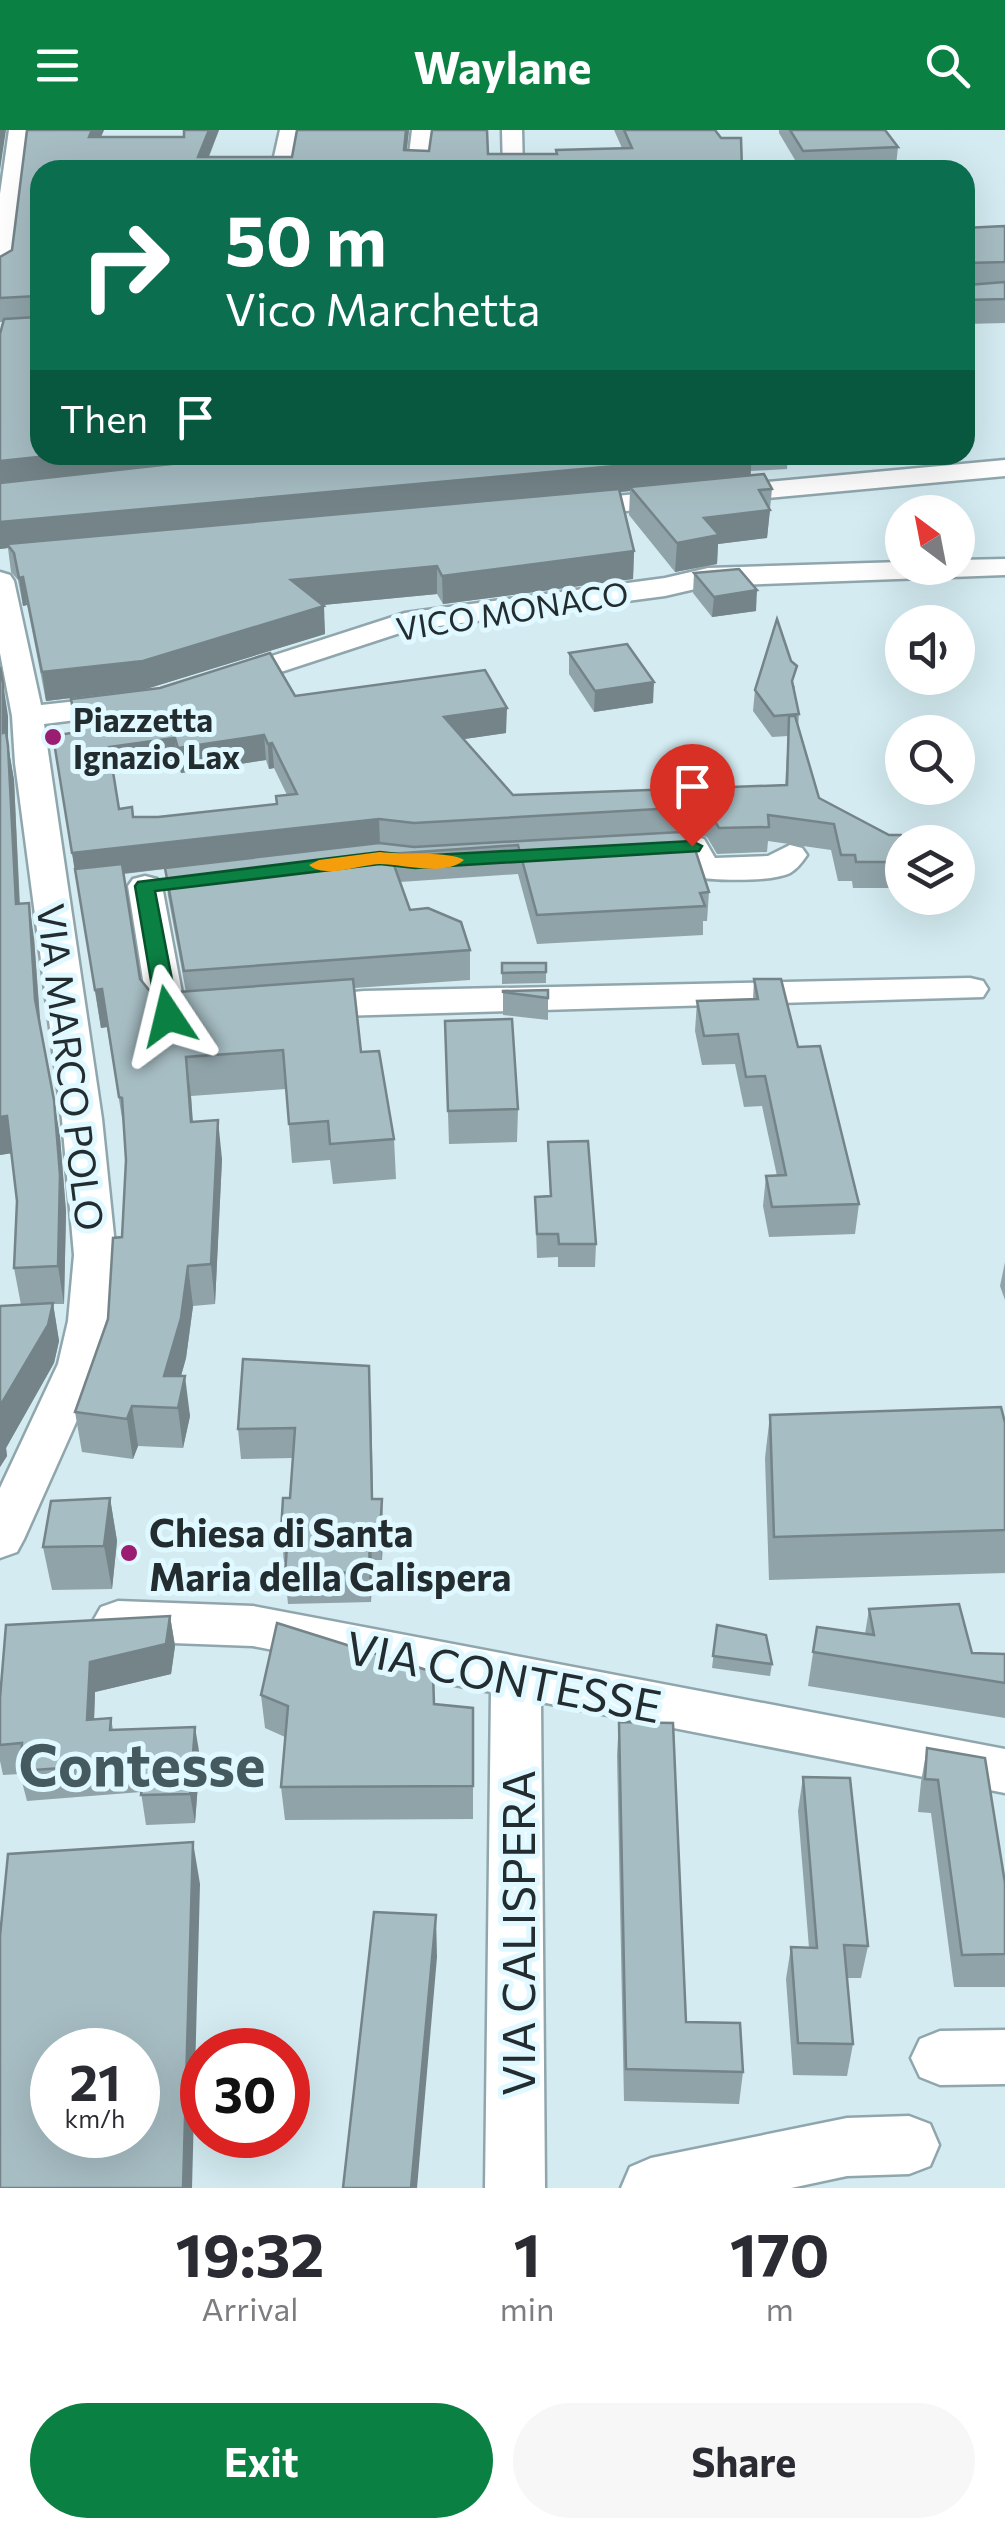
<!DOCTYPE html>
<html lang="en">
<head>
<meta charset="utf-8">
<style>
  :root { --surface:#fff; --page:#f7f7f7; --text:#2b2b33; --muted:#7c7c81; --accent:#0b8043 }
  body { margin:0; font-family:Commissioner,sans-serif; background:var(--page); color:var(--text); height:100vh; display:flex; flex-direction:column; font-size:38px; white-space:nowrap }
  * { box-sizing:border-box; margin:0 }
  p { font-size:32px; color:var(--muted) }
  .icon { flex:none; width:55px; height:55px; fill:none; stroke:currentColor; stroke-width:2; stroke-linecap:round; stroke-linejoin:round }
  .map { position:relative; height:2058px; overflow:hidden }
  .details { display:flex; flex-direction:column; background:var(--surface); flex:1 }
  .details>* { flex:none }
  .guide { position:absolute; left:30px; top:30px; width:945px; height:305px; border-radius:30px; box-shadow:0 10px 40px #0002; background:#0b6e4f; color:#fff; overflow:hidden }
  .needle { width:65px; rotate:328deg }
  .fabs { position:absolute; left:885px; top:365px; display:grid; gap:20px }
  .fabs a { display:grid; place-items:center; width:90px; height:90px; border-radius:50%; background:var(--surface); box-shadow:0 10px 40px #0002; font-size:50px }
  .speed { position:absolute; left:30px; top:1898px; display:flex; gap:20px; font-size:50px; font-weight:700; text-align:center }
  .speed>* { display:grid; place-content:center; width:130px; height:130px; border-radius:50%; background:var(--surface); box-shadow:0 10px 40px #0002; line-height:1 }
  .speed small { font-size:25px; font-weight:400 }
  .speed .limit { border:15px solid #d22; background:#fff; color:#111 }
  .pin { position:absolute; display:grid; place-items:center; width:85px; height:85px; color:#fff; margin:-102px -42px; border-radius:50% 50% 50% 0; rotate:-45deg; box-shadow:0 0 10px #0007 }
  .pin .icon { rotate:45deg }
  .me { position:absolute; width:110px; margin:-55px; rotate:350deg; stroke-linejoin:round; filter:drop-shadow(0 0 8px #0008) }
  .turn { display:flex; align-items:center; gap:35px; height:210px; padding:0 30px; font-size:45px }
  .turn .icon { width:130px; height:130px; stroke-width:2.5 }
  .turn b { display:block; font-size:70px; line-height:85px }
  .then { display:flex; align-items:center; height:95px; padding:0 30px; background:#0003; gap:20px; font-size:38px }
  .eta { display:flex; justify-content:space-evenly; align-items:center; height:170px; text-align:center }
  .eta b { font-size:60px; font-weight:700; line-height:70px }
  .primary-button { display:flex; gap:20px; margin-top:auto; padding:20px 30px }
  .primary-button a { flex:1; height:115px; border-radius:60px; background:var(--accent); color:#fff; font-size:40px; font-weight:700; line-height:115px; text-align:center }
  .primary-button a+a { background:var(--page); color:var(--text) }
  header { display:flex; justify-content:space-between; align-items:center; height:130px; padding:0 30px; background:var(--accent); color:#fff; font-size:45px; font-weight:700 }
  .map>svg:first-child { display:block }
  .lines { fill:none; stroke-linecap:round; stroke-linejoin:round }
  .minor-casing { stroke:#90a6ad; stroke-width:5 }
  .minor { fill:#fff; fill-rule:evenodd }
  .wall { fill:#8fa3a8; fill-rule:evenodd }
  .shaded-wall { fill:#748488 }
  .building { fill:#a6bdc3; stroke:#748488; stroke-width:2.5; fill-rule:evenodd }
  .route { fill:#0b8043; stroke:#07532c; stroke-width:2.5 }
  .slow { fill:#f59e0b }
  .poi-dot { fill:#9b1d72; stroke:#e0f8ff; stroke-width:4 }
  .labels { text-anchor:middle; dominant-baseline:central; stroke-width:10; stroke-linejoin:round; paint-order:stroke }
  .far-street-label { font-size:32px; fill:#232c2e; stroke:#e0f8ff }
  .far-poi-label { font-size:32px; font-weight:bold; fill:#232c2e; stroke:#e0f8ff; text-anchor:start }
  .street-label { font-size:38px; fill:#232c2e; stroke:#e0f8ff }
  .poi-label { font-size:38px; font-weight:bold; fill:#232c2e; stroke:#e0f8ff; text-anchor:start }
  .near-street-label { font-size:45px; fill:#232c2e; stroke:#e0f8ff }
  .near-district-label { font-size:58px; font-weight:bold; fill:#455a5f; stroke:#e0f8ff }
</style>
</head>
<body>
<header><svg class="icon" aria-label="menu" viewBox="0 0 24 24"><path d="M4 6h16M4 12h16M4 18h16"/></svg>Waylane<svg class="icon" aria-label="search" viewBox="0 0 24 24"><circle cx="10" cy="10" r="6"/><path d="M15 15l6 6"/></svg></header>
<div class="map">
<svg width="1005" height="2058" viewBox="0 0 1005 2058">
  <rect width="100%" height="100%" fill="#d3ebf1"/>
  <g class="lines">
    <defs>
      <g id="minor">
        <polygon points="9,0 29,0 11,143 0,150 0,64"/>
        <polygon points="280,0 300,0 291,40 271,40"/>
        <polygon points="412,0 432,0 427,40 407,40"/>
        <polygon points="502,0 522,0 523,40 503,40"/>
        <polygon points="1005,330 1005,346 572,386 558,378 572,370"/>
        <polygon points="1005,429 1005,445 708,456 665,466 409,500 235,557 213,557 209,551 213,545 405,483 665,448 708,438 902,432 902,438 958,438 958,430"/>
        <polygon points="0,442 10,445 14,451 41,575 124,566 135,568 139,575 135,582 124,584 44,594 102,989 116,1125 112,1191 102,1234 24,1409 17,1422 0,1428 0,1358 58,1234 68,1191 74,1125 62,989 15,633 12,586 0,523"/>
        <path d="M692 706 704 709 715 728 768 726 790 715 802 718 807 725C803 731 797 739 790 743 773 752 710 751 692 746L681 727 636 730 624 727 619 720 624 713Z"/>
        <polygon points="145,746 157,749 162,756 184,874 210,876 216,884 210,892 168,898 155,895 149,887 128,756 133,749"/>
        <polygon points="970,848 983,851 988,859 983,867 304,887 291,884 286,876 291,868 364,861"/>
        <polygon points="118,1471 253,1476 1005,1619 1005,1663 541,1572 545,2058 485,2058 491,1562 253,1516 118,1511 101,1505 93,1491 101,1477"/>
        <polygon points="1005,1900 1005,1954 940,1955 920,1947 911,1928 920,1909 940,1901"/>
        <polygon points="909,1986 930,1994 939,2015 930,2036 909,2044 847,2046 791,2058 621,2058 630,2037 651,2028 847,1988"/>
      </g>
    </defs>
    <use href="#minor" class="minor-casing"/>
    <use href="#minor" class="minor"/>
  </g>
  <g class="wall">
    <polygon points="27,0 104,0 101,7 184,7 184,0 219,0 209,27 292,27 297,0 409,0 407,20 429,21 432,0 487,0 488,24 556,24 556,20 622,18 614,0 715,0 721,8 741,8 742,40 40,40 40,325 788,325 787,339 751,341 751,346 764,344 772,359 767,408 718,414 717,434 675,442 629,385 630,361 620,362 634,421 633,449 443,474 437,464 323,475 325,504 146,559 46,571 27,475 23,476 18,450 11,442 8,418 0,419 0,204 3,192 0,192 0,127 12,120"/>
    <polygon points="779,0 885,0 898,17 896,36 801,40 779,3"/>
    <polygon points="1005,96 1005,193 965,194 965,98"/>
    <polygon points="694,443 756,481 712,487 693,463"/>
    <polygon points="569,523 653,573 594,582 569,544"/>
    <path d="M795 556 794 560 799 584 798 598 819 668 903 712 902 758H853L852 751H838L831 720 768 711 767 722 717 724 707 707 692 702 681 703 709 762 707 791H703V805L537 814 518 744 400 752 410 780 470 820V850L354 858 361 922 394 1009 396 1049 333 1054 330 1030 292 1033 286 959 191 966 193 992 222 1029 215 1174 193 1176 186 1228 181 1246 190 1286 183 1318 138 1316 133 1329 82 1322 75 1282 108 1189 122 1107 126 1030 125 1006 107 897 101 898 53 606 76 603 71 569 295 566 506 603 464 609 513 665 785 656 788 606 772 607 753 581 755 560ZM266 630 269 639 274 638 287 665 276 666V674L158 687H133L119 679 113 642 177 633 181 643ZM165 739 168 766 186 862 164 863 149 860 140 849 124 744Z"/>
    <polygon points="8,586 8,615 14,650 20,774 34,808 41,900 60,1007 66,1082 64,1174 53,1174 59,1211 54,1233 6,1318 7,1326 0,1337 0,1176 21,1175 14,1138 17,1071 11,1023 0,1025"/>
    <polygon points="502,833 546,833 546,853 502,854"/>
    <polygon points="754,849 798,917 859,1074 855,1104 769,1107 763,1076 766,1046 777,1046 762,976 744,977 735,934 702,935 695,901 697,871 753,869"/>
    <polygon points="548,860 548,890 503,885 503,861"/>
    <polygon points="445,891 518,979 517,1012 449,1014"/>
    <polygon points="548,1012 596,1114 595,1137 558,1137 558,1127 537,1128 535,1067 550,1066"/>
    <polygon points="1005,1132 1005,1170 1000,1156"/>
    <polygon points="371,1266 373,1369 383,1398 382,1430 372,1430 371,1472 288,1474 285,1444 286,1432 284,1432 281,1402 290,1368 293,1328 241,1329 238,1299"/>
    <polygon points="770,1285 1005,1293 1005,1443 769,1450 765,1328"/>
    <polygon points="110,1368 117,1411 112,1459 52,1460 43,1417"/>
    <polygon points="869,1479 972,1523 1005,1524 1005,1588 808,1556 817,1497 865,1504"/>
    <polygon points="170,1486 175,1516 171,1544 95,1562 94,1590 111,1588 113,1600 200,1627 195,1693 146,1695 141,1662 27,1671 20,1644 3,1645 0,1631 0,1568"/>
    <polygon points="717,1495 772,1534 770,1546 712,1538"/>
    <polygon points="261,1565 473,1578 473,1689 285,1690 281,1657 285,1607 265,1598"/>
    <polygon points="619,1592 686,1892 743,1942 739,1974 624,1971 617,1625"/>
    <polygon points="927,1618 1005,1753 1005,1857 954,1857 931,1683 918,1682 921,1652"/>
    <polygon points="803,1647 868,1816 861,1848 847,1848 853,1914 847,1946 793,1945 786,1849 791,1817 809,1818 798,1681"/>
  </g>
  <g class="shaded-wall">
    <polygon points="0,0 6,0 0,40"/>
    <polygon points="92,0 104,0 91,28 89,7"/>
    <polygon points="209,0 219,0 203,40 198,27"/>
    <polygon points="406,0 409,0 404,40 404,20"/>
    <polygon points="57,325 208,325 209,334 0,358 0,331"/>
    <polygon points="736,325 752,325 750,350 630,357 630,361 10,418 7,414 8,418 0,419 0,392"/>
    <polygon points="770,380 767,408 718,414 717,434 675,442 677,413 704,388"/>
    <polygon points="634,421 633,449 443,474 442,446"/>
    <polygon points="437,436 437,464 292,478 291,450"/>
    <polygon points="23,447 27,475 23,476 19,448"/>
    <polygon points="757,460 756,481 712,487 714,467"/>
    <polygon points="324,476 325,504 146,559 46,571 42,542"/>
    <polygon points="654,552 653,573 594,582 595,561"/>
    <polygon points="3,553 8,586 8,615 14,650 21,810 16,774 3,603"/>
    <polygon points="507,578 506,603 444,612 444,587"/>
    <polygon points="264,605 266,630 181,643 178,618"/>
    <polygon points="175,608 177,633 113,643 109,617"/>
    <polygon points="272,613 274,638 269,639 268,614"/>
    <polygon points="379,689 380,714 76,749 72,723"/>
    <polygon points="29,773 34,808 41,906 35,869"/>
    <polygon points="102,859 107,897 101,898 95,860"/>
    <polygon points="186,927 191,966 195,1031 191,992"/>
    <polygon points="54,970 60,1007 66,1082 64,1174 58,1136"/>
    <polygon points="7,986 13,1023 0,1025 0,987"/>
    <polygon points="218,990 222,1029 215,1174 211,1134"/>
    <polygon points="188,1136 193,1176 186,1228 172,1278 164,1246"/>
    <polygon points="53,1173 59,1211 54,1233 6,1318 7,1326 0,1337 0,1276"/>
    <polygon points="185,1246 190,1286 183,1318 178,1278"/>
    <polygon points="132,1276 138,1316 133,1329 127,1289"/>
    <polygon points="110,1368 117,1411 112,1459 104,1416"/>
    <polygon points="382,1369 383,1398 382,1430 380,1400"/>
    <polygon points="370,1400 372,1430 371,1472 369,1442"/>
    <polygon points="170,1486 175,1516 171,1544 95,1562 93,1620 87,1590 90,1532"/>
    <polygon points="195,1597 200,1627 195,1693 190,1664"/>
    <polygon points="193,1712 200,1754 192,2058 183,2058"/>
    <polygon points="436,1785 437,1827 417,2058 411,2058"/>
  </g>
  <g class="building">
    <polygon points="27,0 92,0 89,7 184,7 184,0 209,0 198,27 292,27 297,0 406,0 404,20 429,21 432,0 487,0 488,24 557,24 556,20 632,18 624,0 715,0 721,8 741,8 742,40 40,40 40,169 37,166 0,168 0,127 12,120"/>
    <polygon points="790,0 885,0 898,17 803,21"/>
    <polygon points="1005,96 1005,132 968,133 965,136 965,98"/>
    <polygon points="965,152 968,155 1005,152 1005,169 965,170"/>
    <polygon points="40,184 40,325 57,325 0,331 0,204 4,189 37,187"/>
    <polygon points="219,325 736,325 0,392 0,353 216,329"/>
    <polygon points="764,344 772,359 759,360 770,380 704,388 719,405 677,413 630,357"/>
    <polygon points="619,359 634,421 442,446 437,436 291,450 324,476 143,531 42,542 23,447 19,448 14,423 7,414"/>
    <polygon points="739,439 757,460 714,467 694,443"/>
    <polygon points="777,489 791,531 797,536 792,551 799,584 774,586 755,560"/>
    <polygon points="627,514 654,552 595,561 569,523"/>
    <path d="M270 523 295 566 485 540 507 578 444 587 513 665 787 655 789 586H795L819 668 889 705H901L903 712 902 732H856L855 725H841L834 694 768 685 769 697 719 698 709 682 693 677 414 693 379 689 72 723 53 606 77 602 71 569 160 558ZM264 605 268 614 272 613 297 664 276 666 277 674 158 687H133L132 677 119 679 109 617 175 608 178 618Z"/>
    <polygon points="0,537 3,553 3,603 6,602 8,616 16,774 29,773 35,869 54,970 60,1045 58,1136 14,1138 17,1071 7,986 0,987"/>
    <polygon points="681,702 696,722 709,762 700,763 705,776 537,785 518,715 390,724 410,780 428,778 461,792 470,820 184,841 165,738 379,713 414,717"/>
    <polygon points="122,734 140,849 149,860 164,863 353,849 361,922 379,921 394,1009 330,1014 328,991 289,994 283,920 186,927 191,992 218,990 211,1134 188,1136 181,1188 164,1246 185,1246 178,1278 132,1276 127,1289 75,1282 108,1189 113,1108 122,1107 126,1030 122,968 119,967 102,859 95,860 75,739"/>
    <polygon points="502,833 546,833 546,842 502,843"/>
    <polygon points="754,849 781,849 798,917 820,916 859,1074 772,1077 766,1046 786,1045 765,946 746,947 738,904 704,906 697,871 758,869"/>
    <polygon points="548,860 548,868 503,862 503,861"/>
    <polygon points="512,889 518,979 448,981 445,891"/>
    <polygon points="588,1011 596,1114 559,1114 558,1104 537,1104 535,1067 551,1066 548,1012"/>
    <polygon points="53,1173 48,1195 0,1276 0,1176"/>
    <polygon points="243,1229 369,1236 372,1369 382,1369 380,1400 370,1400 369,1442 285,1444 288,1402 281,1402 283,1368 290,1368 295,1298 238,1299"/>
    <polygon points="1001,1277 1005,1293 1005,1400 774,1407 770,1285"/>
    <polygon points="110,1368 104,1416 43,1417 51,1371"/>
    <polygon points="959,1474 972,1523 1005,1524 1005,1553 813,1522 817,1497 874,1505 869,1479"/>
    <polygon points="170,1486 166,1514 90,1532 87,1590 111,1588 110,1600 195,1597 190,1664 141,1665 144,1632 20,1641 22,1613 0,1615 0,1568 6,1495"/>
    <polygon points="277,1493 433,1542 434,1574 473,1578 473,1656 281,1657 288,1576 261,1565"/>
    <polygon points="717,1495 766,1505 772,1534 713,1526"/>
    <polygon points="619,1592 673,1593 686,1892 740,1893 743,1942 626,1939"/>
    <polygon points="927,1618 985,1628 1005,1753 1005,1824 962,1825 938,1650 925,1649"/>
    <polygon points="803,1647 850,1648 868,1816 844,1815 853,1914 798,1913 791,1817 817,1818"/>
    <path d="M193 1712 183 2058H0V1806L8 1724ZM52 1920H138V2005H52Z"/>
    <polygon points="374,1782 436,1785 411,2058 343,2058"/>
  </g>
  <polygon class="route" points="692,711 702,716 699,721 415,738 380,734 155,761 179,886 168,893 157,886 135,756 138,752 380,722 415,726"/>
  <path class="slow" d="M380 722C400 725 452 721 464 730 444 747 404 734 379 734 359 735 325 749 309 735L319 730Z"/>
  <g class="poi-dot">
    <circle cx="53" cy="607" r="10"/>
    <circle cx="129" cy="1423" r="10"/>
  </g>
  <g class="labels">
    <g class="far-street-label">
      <text transform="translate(512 480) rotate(-9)">VICO MONACO</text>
    </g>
    <g class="far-poi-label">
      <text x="73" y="589">Piazzetta<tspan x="73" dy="37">Ignazio Lax</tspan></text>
    </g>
    <g class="street-label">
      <text transform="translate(72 937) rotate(83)">VIA MARCO POLO</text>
    </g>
    <g class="poi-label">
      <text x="149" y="1401">Chiesa di Santa<tspan x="149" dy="44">Maria della Calispera</tspan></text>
    </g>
    <g class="near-street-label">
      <text transform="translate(504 1545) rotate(11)">VIA CONTESSE</text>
      <text transform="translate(516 1803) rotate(-90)">VIA CALISPERA</text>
    </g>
    <g class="near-district-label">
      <text x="142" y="1632">Contesse</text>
    </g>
  </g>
</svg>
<div class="fabs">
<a><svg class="needle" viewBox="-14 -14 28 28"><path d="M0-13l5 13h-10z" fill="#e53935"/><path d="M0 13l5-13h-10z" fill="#7c7c81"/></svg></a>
<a><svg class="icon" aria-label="sound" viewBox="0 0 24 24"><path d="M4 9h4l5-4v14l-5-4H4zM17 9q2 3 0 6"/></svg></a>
<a><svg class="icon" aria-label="search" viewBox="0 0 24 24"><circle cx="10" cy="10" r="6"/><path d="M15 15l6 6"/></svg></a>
<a><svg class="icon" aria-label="layers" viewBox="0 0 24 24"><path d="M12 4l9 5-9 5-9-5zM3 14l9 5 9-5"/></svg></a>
</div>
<div class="speed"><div>21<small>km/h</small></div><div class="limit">30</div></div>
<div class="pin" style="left:692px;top:716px;background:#d93025"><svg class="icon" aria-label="arrive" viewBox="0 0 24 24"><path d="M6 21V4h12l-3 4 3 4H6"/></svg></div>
<svg class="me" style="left:168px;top:886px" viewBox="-20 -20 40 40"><path d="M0-17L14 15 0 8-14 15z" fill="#0b8043" stroke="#fff" stroke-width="4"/></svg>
<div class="guide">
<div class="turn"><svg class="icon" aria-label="right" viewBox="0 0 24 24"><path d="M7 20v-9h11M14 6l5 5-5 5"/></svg><div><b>50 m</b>Vico Marchetta</div></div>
<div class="then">Then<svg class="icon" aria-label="arrive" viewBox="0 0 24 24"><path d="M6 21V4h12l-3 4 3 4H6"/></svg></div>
</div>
</div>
<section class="details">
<div class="eta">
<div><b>19:32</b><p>Arrival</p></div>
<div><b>1</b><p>min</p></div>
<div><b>170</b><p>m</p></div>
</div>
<div class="primary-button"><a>Exit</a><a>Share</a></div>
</section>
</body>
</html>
